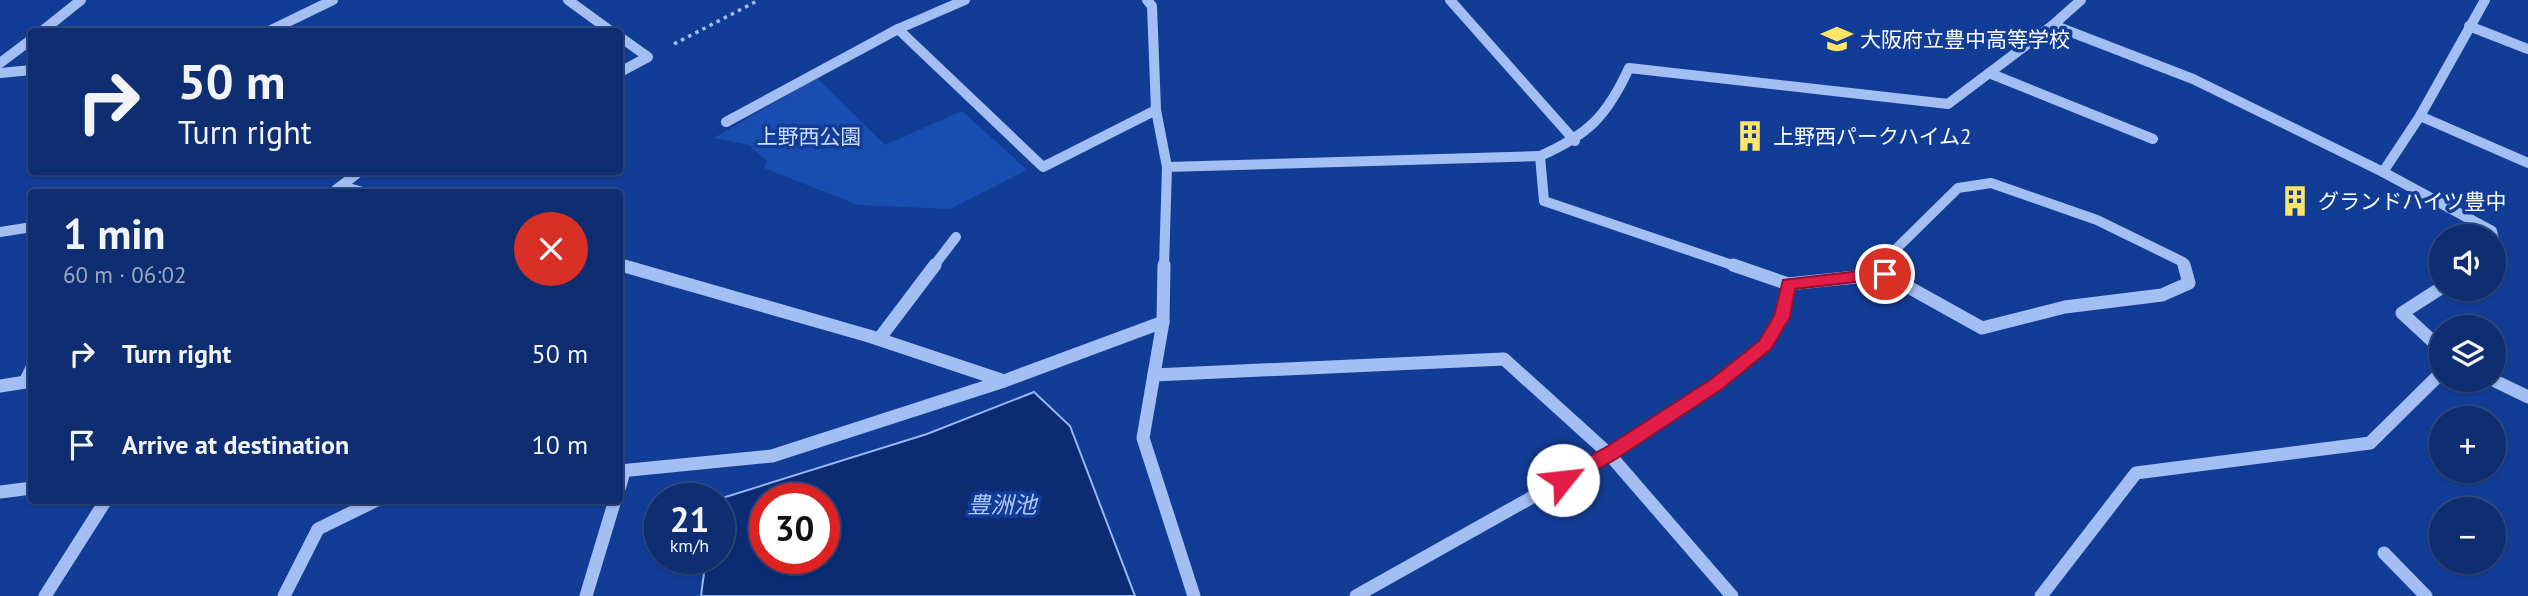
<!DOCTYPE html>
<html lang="en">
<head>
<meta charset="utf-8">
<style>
  :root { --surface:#0e2e71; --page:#1c3a79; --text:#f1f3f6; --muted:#9ba8c3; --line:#2e4a84 }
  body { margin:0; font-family:"PT Sans","Noto Sans JP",sans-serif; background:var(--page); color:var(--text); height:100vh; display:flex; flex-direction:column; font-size:26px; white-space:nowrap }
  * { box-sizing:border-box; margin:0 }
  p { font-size:23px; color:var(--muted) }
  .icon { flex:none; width:38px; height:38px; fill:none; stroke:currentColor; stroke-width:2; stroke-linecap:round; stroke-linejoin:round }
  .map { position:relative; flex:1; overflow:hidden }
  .sheet { position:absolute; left:28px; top:189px; width:595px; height:315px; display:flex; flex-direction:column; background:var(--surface); border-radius:7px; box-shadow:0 2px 5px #0004,0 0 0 2px var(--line) }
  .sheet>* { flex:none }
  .banner { position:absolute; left:28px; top:28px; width:595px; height:147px; border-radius:7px; box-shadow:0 2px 5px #0004,0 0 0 2px var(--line); background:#0e2e71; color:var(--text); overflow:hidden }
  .buttons { position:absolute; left:2429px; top:224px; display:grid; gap:14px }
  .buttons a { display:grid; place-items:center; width:77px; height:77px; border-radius:50%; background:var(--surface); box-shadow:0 2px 5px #0004,0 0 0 2px var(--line); font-size:35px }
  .speed { position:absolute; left:644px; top:483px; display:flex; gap:14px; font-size:35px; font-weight:700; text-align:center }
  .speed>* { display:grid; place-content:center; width:91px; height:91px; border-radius:50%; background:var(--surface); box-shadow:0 2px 5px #0004,0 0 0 2px var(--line); line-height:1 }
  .speed small { font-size:18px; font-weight:400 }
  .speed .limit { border:10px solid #d22; background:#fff; color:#111 }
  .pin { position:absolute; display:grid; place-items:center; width:60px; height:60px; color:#fff; margin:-30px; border:4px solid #fff; border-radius:50%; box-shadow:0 2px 7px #0007 }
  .me { position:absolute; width:77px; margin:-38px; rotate:61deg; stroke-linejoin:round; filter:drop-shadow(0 0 5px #0008) }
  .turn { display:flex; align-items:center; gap:24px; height:147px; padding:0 35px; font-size:32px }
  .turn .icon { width:91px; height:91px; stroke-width:2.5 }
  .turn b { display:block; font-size:49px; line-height:60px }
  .round { display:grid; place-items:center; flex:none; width:74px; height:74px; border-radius:37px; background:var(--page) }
  .headline { display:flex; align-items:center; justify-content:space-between; height:119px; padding:0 35px }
  h1 { font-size:42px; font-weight:700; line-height:52px }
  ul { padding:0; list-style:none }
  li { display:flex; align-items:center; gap:21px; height:91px; padding:0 35px }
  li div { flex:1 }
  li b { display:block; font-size:26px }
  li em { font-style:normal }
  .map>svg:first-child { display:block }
  .green { fill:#1a4db1 }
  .water { fill:#0b2c73; stroke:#95b7f6; stroke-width:2; fill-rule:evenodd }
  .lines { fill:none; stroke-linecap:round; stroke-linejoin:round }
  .path { stroke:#a3bef3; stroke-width:3.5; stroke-dasharray:3.5 4.5; stroke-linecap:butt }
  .minor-far1 { stroke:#a3bef3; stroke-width:10 }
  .minor { stroke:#a3bef3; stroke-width:13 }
  .route { fill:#e11d48; stroke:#92132f; stroke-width:2 }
  .labels { text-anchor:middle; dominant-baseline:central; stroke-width:7; stroke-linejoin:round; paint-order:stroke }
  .poi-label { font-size:21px; fill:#fff; stroke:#123d97; text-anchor:start }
  .park-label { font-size:21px; fill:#cbdcfd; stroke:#123d97 }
  .water-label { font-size:23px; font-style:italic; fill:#b0c9fa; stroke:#123d97 }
</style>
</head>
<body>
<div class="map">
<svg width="2528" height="596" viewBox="0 0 2528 596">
  <rect width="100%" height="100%" fill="#123d97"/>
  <polygon class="green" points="817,78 885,145 962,111 1027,170 950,209 858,205 764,168 767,161 749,145 714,138"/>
  <path class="water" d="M1034 392 1070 426 1135 596H701L706 558H719V499L927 434ZM765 499H824V558H765Z"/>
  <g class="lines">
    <polyline class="path" points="674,44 759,0"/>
    <g class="minor-far1">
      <polyline points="568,0 612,32"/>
      <polyline points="965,0 898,29 1043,167 1156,110"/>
      <polyline points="1147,0 1152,6 1156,110 1167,167 1164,267"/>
      <polyline points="1450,0 1575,141"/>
      <polyline points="2053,25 2193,79 2383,172 2492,231 2493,236"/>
      <polyline points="2469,26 2528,49"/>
      <polyline points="41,32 81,0"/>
      <polyline points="267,32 333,0"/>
      <polyline points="620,37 648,57 620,72"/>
      <polyline points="0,63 32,39"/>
      <polyline points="0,73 32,70"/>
      <polyline points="1989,73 2153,139"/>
      <polyline points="2420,116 2528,163"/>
      <polyline points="726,122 898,29"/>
      <polyline points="1167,167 1540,156"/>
      <polyline points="2383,172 2420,116 2485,0"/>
      <polyline points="341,186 363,192"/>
      <polyline points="333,192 359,172"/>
      <polyline points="0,232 32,227"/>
      <polyline points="2494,238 2498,252 2494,255"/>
      <polyline points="620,265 628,267"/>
      <polyline points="933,267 956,237"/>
      <path d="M1738 267 1544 201 1540 156C1588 135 1607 116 1629 68L1948 104 2053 25 2081 0"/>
      <polyline points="1888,267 1897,248 1958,188 1991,183 2097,220 2183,262 2184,267"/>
    </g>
    <g class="minor">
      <polyline points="621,265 869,336 1004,381"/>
      <polyline points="1164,265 1163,322 1143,438 1194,596"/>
      <polyline points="1885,274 1982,328 2065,307 2162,295 2189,283 2184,265"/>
      <polyline points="1885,274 1889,265"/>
      <polyline points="1788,284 1885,274"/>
      <polyline points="2441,288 2402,313 2441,349"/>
      <polyline points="879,339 935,265"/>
      <polyline points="1154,375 1504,359 1609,454 1356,596"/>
      <polyline points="2493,380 2528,397"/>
      <polyline points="25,382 32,368"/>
      <polyline points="0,386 32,381"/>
      <polyline points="620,471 772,456 1004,381 1163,322"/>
      <polyline points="620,486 624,471"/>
      <polyline points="0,492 32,488"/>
      <polyline points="2384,553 2426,596"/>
      <polyline points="45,596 106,500"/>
      <polyline points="284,596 318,529 377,500"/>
      <polyline points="586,596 615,500"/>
      <polyline points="1732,596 1609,454 1716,384 1765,345 1782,317 1788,284 1733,265"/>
      <polyline points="2041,596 2136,473 2370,443 2441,373"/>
    </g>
  </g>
  <polygon class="route" points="1885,268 1893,274 1890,278 1795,289 1790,317 1771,349 1722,389 1616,459 1570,485 1563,487 1557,485 1554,480 1557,474 1603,449 1710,380 1759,341 1774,316 1783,280"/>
  <defs>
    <symbol id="school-bare" viewBox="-9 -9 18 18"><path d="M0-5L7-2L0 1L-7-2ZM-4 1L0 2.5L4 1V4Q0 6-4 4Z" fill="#ffe565" stroke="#123d97" stroke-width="2.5" paint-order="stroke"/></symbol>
    <symbol id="building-bare" viewBox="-9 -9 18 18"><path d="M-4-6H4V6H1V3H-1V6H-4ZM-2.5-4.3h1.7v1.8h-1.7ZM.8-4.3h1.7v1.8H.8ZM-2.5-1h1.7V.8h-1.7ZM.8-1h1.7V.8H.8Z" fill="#ffe565" stroke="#123d97" stroke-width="2.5" paint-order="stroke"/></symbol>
  </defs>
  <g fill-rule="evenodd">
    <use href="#school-bare" x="1815" y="17" width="44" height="44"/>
    <use href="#building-bare" x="1728" y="114" width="44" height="44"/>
    <use href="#building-bare" x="2273" y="179" width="44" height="44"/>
  </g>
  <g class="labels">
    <g class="poi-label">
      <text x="1860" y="39">大阪府立豊中高等学校</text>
      <text x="1773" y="136">上野西パークハイム2</text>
      <text x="2318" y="201">グランドハイツ豊中</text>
    </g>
    <g class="park-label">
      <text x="809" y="136">上野西公園</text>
    </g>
    <g class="water-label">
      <text x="1002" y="504">豊洲池</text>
    </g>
  </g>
</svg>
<div class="buttons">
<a><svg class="icon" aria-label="sound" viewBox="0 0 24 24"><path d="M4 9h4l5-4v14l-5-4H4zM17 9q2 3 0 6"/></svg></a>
<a><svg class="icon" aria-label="layers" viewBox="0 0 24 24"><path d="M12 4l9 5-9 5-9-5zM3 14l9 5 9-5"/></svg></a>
<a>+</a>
<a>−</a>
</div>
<div class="speed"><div>21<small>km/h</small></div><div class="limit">30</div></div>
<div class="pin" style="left:1885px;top:274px;background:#d93025"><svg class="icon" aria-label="arrive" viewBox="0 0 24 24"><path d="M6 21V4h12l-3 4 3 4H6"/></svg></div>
<svg class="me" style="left:1563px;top:480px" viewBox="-20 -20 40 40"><circle r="19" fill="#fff"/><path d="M0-13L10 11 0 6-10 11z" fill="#e11d48"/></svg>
<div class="banner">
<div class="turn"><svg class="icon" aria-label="right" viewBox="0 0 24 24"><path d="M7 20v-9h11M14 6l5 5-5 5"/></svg><div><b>50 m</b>Turn right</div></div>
</div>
<section class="sheet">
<div class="headline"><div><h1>1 min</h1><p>60 m · 06:02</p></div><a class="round" style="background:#d93025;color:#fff"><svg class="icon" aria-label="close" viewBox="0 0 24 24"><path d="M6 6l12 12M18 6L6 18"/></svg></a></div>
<ul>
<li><svg class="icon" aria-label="right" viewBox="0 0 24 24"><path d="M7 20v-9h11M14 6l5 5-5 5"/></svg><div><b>Turn right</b></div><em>50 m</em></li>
<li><svg class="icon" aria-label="arrive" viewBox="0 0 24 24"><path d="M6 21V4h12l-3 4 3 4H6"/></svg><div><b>Arrive at destination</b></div><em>10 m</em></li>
</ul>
</section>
</div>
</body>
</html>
